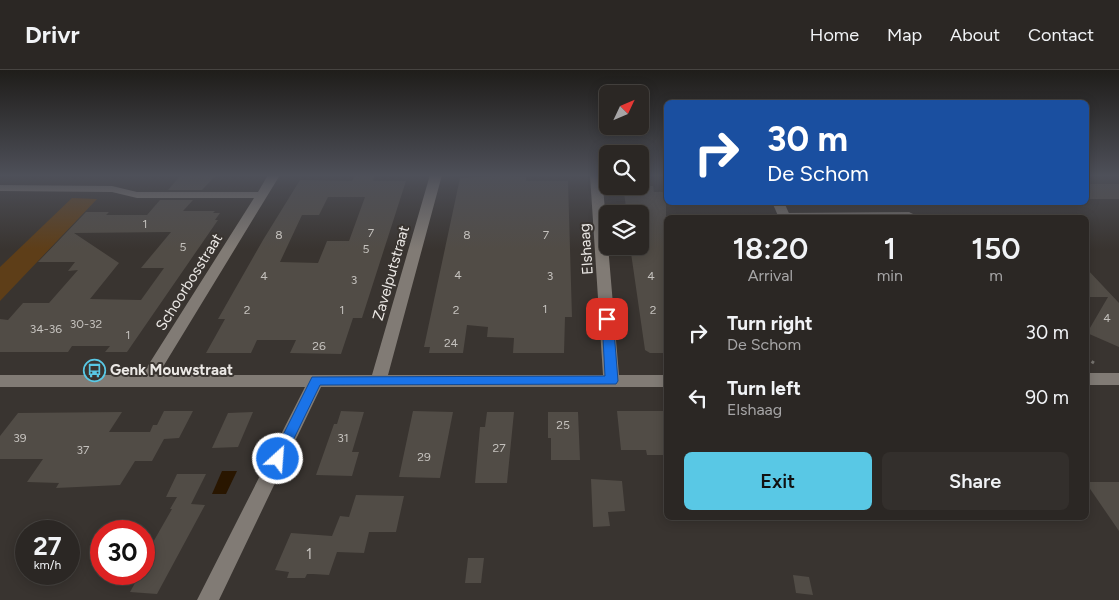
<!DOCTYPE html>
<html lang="en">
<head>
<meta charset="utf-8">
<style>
  :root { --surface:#2b2724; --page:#332f2c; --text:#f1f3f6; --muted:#a6a5a6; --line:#474441; --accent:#59c8e5 }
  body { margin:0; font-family:Figtree,sans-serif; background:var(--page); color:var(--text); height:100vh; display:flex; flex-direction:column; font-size:19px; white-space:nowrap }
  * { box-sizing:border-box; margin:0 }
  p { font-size:16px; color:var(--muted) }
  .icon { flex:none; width:28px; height:28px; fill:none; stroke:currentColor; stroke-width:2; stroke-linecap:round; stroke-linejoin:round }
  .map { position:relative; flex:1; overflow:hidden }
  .details { position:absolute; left:664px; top:145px; width:425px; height:305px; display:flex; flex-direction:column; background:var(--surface); border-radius:8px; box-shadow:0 2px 12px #0003,0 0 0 1px var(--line) }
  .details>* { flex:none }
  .hud { position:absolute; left:664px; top:30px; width:425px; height:105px; border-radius:8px; box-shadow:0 2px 12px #0003,0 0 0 1px var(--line); background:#1a4fa0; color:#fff; overflow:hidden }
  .needle { width:32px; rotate:46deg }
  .controls { position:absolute; left:599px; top:15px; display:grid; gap:10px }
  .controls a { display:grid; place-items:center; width:50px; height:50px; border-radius:8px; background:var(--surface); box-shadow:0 2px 12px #0003,0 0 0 1px var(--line); font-size:25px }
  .speed { position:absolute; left:15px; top:450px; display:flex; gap:10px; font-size:25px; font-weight:700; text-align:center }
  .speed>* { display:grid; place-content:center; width:65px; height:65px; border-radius:50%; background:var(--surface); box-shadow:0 2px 12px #0003,0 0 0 1px var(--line); line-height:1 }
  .speed small { font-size:12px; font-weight:400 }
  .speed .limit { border:8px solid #d22; background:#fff; color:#111 }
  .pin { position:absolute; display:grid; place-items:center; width:42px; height:42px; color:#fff; margin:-21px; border-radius:10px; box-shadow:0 2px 8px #0006 }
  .me { position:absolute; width:55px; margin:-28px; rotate:26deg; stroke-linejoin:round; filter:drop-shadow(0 0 4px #0008) }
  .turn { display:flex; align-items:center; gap:18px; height:105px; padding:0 20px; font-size:22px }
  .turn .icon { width:65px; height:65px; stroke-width:2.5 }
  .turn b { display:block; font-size:35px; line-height:42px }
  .eta { display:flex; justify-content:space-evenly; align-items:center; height:85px; text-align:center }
  .eta b { font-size:30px; font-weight:600; line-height:35px }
  .cta { display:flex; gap:10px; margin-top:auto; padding:10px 20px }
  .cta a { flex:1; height:58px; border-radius:8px; background:var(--accent); color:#111; font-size:20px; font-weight:600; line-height:58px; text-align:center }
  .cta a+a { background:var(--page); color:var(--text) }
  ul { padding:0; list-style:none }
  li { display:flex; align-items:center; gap:15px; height:65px; padding:0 20px }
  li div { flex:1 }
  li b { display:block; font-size:19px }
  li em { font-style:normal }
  header { display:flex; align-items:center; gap:30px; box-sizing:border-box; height:70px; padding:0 25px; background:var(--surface); border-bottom:1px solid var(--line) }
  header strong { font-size:24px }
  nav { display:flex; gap:28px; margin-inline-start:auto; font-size:18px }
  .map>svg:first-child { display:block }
  .green { fill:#5e3e18 }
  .water { fill:#291600 }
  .building { fill:#514c46; fill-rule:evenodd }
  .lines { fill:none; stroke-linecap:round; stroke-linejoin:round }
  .path { stroke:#787470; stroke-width:3; stroke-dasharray:4 2.5; stroke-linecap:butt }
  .lane { fill:#817b75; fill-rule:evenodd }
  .street { fill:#817b75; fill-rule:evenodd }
  .route { fill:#1a73e8; stroke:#114b97 }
  .labels { text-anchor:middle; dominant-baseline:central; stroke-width:4; stroke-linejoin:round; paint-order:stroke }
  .number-label { font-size:12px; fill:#c4c1bd }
  .street-label { font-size:15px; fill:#ebe8e5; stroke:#393430 }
  .poi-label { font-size:15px; font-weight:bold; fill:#ebe8e5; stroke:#393430; text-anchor:start }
  .near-number-label { font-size:15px; fill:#c4c1bd }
</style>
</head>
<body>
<header>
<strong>Drivr</strong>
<nav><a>Home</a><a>Map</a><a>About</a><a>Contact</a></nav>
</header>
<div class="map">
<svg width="1119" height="530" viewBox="0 0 1119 530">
  <rect width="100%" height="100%" fill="#393430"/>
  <polygon class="green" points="72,128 97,129 0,231 0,197"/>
  <polygon class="water" points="222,401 237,401 226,424 212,424"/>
  <g class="building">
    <polygon points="181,105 216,105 202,120 168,120"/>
    <path d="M355 105H375L373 111H406L362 248H353L341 284 290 283 296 270H257L251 283H206L225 249H218L263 170 300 110 352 111ZM328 127H365L349 171H327L318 193 280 192 302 145H319Z"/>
    <polygon points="502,106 526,107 526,111 568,111 572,247 565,247 564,283 513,283 514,268 487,267 488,257 467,255 463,283 429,283 430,277 424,277 460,108"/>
    <rect x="1086" y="114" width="33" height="15"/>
    <polygon points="623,116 653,116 654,122 666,122 666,283 650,283 645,280 630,176 640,176 640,144 627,144"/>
    <path d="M160 130H193L183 141H215L213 143H220L215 150H218L127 282H105L110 276H72L68 282H0V249L8 250 23 233H49L78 200 68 201 75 192H38L86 142H109L106 145H147ZM171 162 141 198H164L141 230 90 229 119 193 74 163Z"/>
    <polygon points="1086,198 1119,233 1119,277 1087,263 1108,227 1086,227"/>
    <polygon points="164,341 193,341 179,368 164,369 152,391 135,391 120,415 56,418 59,413 27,412 43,389 0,389 0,366 18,343 122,342 109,362 150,362 153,355 157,355"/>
    <polygon points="341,341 364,342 352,382 359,382 352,406 316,405 334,354 337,354"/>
    <polygon points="413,341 453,342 440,408 399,407"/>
    <polygon points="617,341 666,341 666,385 647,385 646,380 621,380"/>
    <polygon points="253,342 238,377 212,378 228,343"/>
    <polygon points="487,342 514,342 507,413 475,413 480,357 485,357"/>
    <polygon points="548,342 578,342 580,390 551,390 551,368 548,368"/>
    <polygon points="177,404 206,404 191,434 205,435 157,524 130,522 140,504 144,504 144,488 172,439 170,439 177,427 166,427"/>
    <polygon points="591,409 622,411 625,441 608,442 610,456 593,457"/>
    <polygon points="1086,412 1119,412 1119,461 1086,413"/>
    <polygon points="356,425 404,426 396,462 369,462 364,483 337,482 329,505 313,504 307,504 305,508 287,508 289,502 275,500 291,463 332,466 340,446 349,447"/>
    <polygon points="468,488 484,488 481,513 465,513"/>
    <polygon points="793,505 809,507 813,525 796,523"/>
  </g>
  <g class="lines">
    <polyline class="path" points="1086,288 1094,293"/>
    <polygon class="lane" points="909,142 913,144 911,145 784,147 780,145 784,143"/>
    <g class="street">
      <polygon points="268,105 280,105 158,305 372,305 430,105 442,105 388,305 603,305 590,105 602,105 619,305 666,305 666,317 321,317 219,530 197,530 305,317 0,317 0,305 142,305 254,128 137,128 112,122 0,121 0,115 112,116 137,122 258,122"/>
      <polygon points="772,132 784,132 791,148 779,148"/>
      <rect x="1086" y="303" width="33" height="12"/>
    </g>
  </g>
  <linearGradient id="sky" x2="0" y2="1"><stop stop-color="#1f1d1a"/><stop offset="0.59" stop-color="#4e5059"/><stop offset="1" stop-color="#4e5059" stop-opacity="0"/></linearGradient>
  <rect width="1119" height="179" fill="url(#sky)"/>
  <polygon class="route" points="607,245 613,249 618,311 616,314 320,315 282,393 278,394 273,393 271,389 312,307 605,306 602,249"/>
  <defs>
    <symbol id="bus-ring" viewBox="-11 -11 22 22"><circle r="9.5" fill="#393430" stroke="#59c8e5" stroke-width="1.5"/><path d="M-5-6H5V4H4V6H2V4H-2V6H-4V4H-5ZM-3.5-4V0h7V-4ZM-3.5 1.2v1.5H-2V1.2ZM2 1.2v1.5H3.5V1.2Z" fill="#59c8e5"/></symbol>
  </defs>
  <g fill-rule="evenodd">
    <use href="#bus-ring" x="82" y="288" width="25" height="25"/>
  </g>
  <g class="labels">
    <g class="number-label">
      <text x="145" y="154">1</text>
      <text x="371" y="163">7</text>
      <text x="279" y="165">8</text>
      <text x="467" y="165">8</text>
      <text x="546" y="165">7</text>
      <text x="183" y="177">5</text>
      <text x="366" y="179">5</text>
      <text x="458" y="205">4</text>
      <text x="264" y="206">4</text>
      <text x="550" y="206">3</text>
      <text x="651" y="206">4</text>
      <text x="354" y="210">3</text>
      <text x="545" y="239">1</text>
      <text x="247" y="240">2</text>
      <text x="342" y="240">1</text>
      <text x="456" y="240">2</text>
      <text x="653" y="240">2</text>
      <text x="1107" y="248">4</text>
      <text x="86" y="254">30-32</text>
      <text x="46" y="259">34-36</text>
      <text x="128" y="265">1</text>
      <text x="451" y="273">24</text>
      <text x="319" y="276">26</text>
      <text x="563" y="355">25</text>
      <text x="20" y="368">39</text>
      <text x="343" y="368">31</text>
      <text x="499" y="378">27</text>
      <text x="83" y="380">37</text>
      <text x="424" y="387">29</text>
    </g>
    <g class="street-label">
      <text transform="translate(586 179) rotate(-94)">Elshaag</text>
      <text transform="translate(391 203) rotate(-74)">Zavelputstraat</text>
      <text transform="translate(189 212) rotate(-58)">Schoorbosstraat</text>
    </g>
    <g class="poi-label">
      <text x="110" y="300">Genk Mouwstraat</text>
    </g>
    <g class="near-number-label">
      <text x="309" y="484">1</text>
    </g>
  </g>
</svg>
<div class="controls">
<a><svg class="needle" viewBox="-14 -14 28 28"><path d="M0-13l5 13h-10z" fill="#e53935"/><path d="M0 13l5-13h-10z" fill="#a6a5a6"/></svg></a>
<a><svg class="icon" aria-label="search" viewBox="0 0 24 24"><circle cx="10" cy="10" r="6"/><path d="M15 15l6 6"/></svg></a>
<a><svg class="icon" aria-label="layers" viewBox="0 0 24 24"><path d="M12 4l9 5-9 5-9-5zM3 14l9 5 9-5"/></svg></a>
</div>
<div class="speed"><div>27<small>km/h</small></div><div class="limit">30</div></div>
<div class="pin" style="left:607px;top:249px;background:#d93025"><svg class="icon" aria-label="arrive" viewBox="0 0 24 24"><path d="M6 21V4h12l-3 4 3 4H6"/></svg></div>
<svg class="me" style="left:278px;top:389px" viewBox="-20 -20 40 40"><circle r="17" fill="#1a73e8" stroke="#fff" stroke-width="3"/><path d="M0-11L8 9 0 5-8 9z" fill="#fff"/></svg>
<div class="hud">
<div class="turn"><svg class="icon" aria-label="right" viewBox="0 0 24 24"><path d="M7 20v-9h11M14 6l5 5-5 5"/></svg><div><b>30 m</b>De Schom</div></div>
</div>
<section class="details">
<div class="eta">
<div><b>18:20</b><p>Arrival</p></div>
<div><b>1</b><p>min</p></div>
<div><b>150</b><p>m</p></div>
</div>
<ul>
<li><svg class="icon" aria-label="right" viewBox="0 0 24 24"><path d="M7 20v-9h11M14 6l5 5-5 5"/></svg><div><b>Turn right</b><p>De Schom</p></div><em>30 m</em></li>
<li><svg class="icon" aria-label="left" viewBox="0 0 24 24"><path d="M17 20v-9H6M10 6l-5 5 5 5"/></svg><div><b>Turn left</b><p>Elshaag</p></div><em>90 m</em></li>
</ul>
<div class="cta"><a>Exit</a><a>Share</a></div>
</section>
</div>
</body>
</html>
